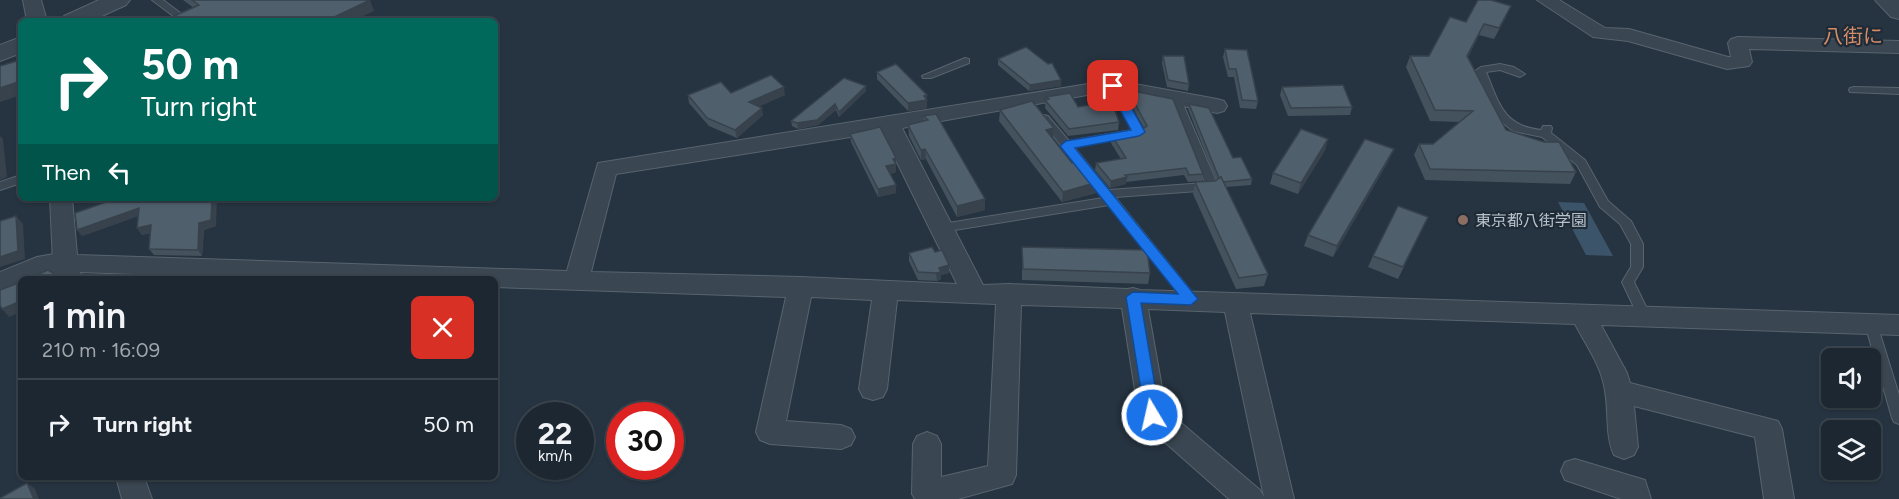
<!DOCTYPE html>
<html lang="en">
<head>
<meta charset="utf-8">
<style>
  :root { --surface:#1c2731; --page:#252f39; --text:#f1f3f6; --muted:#a0a5ab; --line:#3a444d }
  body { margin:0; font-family:Figtree,"Noto Sans JP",sans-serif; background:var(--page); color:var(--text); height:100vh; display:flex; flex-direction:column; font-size:22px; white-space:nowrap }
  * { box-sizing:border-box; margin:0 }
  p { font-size:20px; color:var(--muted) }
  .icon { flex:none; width:33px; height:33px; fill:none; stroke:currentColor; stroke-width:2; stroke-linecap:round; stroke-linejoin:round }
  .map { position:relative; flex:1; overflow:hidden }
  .panel { position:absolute; left:18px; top:276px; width:480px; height:204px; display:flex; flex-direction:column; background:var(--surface); border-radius:9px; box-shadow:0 2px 4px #0004,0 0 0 2px var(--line) }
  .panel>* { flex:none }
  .guide { position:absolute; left:18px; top:18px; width:480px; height:183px; border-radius:9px; box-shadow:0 2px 4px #0004,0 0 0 2px var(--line); background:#00695c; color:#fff; overflow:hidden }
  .fabs { position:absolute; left:1821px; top:348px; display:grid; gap:12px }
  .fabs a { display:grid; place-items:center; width:60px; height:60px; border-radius:9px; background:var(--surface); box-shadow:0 2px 4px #0004,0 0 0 2px var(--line); font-size:30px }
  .speed { position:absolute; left:516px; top:402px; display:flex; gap:12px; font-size:30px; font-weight:700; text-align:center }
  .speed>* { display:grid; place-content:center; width:78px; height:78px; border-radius:50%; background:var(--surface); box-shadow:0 2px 4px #0004,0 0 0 2px var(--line); line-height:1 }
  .speed small { font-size:15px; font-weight:400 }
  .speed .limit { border:9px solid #d22; background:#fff; color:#111 }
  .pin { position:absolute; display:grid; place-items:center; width:51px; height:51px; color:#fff; margin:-26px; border-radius:12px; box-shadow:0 3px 9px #0006 }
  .me { position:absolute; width:66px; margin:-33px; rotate:351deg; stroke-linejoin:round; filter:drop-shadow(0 0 4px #0008) }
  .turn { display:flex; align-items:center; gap:21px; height:126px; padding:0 24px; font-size:27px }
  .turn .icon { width:78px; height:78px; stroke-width:2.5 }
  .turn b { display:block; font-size:42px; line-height:51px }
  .then { display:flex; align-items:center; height:57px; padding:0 24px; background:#0003; gap:12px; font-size:22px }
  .round { display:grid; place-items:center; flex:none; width:63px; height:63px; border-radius:9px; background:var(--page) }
  .overview { display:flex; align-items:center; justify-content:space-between; height:102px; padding:0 24px }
  h1 { font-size:36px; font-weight:600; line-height:45px }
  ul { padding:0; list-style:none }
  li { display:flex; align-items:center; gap:18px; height:90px; padding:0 24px; border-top:2px solid var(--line) }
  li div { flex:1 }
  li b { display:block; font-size:22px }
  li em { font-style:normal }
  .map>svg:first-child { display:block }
  .water { fill:#3c5469 }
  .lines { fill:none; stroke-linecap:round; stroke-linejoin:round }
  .service-casing { stroke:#58646e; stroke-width:2 }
  .minor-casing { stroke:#58646e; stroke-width:2 }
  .tertiary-casing { stroke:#58646e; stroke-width:2 }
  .service { fill:#3a4651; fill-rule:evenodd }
  .minor { fill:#3a4651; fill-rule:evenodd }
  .tertiary { fill:#3a4651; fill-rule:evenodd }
  .wall { fill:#44525d }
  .shaded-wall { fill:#37424c }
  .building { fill:#4f5f6c; stroke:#37424c; stroke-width:1.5 }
  .route { fill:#1a73e8; stroke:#114b97; stroke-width:1.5 }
  .education-dot { fill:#8d6e63; stroke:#1f2b36; stroke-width:2 }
  .labels { text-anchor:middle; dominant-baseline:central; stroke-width:4.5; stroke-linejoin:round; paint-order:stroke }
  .poi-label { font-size:16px; fill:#b7c1cb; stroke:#1f2b36; text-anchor:start }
  .quarter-label { font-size:20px; fill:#d58c68; stroke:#1f2b36 }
</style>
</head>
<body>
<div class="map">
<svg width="1899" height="499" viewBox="0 0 1899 499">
  <rect width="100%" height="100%" fill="#263441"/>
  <polygon class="water" points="1558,202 1584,203 1613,256 1586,255"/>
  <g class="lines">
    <defs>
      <g id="service">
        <polygon points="152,0 163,0 191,21 180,21"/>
        <polygon points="965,58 969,59 969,63 931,78 923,78 922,76"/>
        <path d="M1500 64 1514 67 1525 74 1520 77 1500 70 1486 72C1499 103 1503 126 1541 130L1543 126H1551L1552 128 1551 133 1585 160 1608 201 1631 221 1643 244V267L1634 282 1651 317 1650 320H1640L1622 282 1631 267V244L1620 224 1600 207 1577 165 1542 137 1513 131 1498 119 1475 71 1481 67Z"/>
        <polygon points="1113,83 1118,86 1144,132 1139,135 1074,147 1109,190 1205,183 1170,97 1175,94 1180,97 1218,186 1212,190 1115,197 1195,296 1197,299 1195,302 1187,302 1109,205 942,232 936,228 942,224 1103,198 1039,118 1044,115 1048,116 1069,141 1132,130 1108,86"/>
        <polygon points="1854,87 1899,88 1899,94 1850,92 1849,90 1850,88"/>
        <polygon points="21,175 21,183 0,190 0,182"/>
        <polygon points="1871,319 1876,321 1877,324 1899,395 1899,424 1894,422 1892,418 1865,324 1866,321"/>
      </g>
      <g id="minor">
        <polygon points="23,0 41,0 47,21 27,21"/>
        <polygon points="1537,0 1559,0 1605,28 1629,29 1728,57 1731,57 1728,43 1731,39 1738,37 1899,41 1899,53 1749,49 1752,62 1749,66 1727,69 1628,41 1593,37"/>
        <path d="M1113 80 1217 99 1224 101 1227 106 1224 111 1217 113 1113 92 1098 93 902 128 983 285 1009 284 1127 289 1133 288 1140 290 1899 315V335L1601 325 1627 373 1630 383 1778 421 1782 429 1794 499H1764L1755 437 1634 406 1638 447 1634 455 1624 459 1614 455C1605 436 1609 412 1605 391 1602 367 1586 345 1575 324L1250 313 1294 499H1229L1143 423 1139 415 1122 308 1021 305 1016 475 1012 484 958 499H915L912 494 913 444 917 436 927 432 937 436 941 444V477L988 466 996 304 897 300 887 389 883 397 873 400 863 397 859 389 872 300 811 297 786 421 841 425 851 429 855 437 851 445 841 449 770 444 760 440 756 432 786 297 495 287V279H273L80 272 82 279H58L53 263 50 198H72L77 255 567 271 598 163ZM882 132 957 284 801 277 591 272 616 174ZM1148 309 1225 312 1264 497 1260 490 1166 410Z"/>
        <polygon points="1575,459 1645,480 1651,499 1621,499 1565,480 1561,471 1565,462"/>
        <polygon points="116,477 144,477 152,499 122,499"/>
      </g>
      <g id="tertiary">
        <polygon points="99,0 130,0 126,5 91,21 60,21 64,16"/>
        <polygon points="1875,0 1899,0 1899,19 1891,17"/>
        <polygon points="21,37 21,53 0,61 0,45"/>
        <polygon points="65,252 76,255 80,263 76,271 44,279 21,279 21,289 0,296 0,272 37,257"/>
      </g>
    </defs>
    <use href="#service" class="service-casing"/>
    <use href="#minor" class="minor-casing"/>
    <use href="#tertiary" class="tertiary-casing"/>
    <use href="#service" class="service"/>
    <use href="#minor" class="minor"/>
    <use href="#tertiary" class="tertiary"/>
  </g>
  <g class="wall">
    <polygon points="183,0 369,0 374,11 194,8"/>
    <polygon points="1506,17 1494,39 1479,35 1468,57 1506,130 1576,172 1570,184 1425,180 1414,155 1419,144 1433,144 1459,122 1430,121 1406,67 1410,56 1429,56 1466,22"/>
    <polygon points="1225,49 1258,101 1256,109 1240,108 1234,77 1228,77 1223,57"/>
    <polygon points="1163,56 1189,84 1188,91 1167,87 1162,63"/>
    <polygon points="998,59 1061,86 1029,91 998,65"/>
    <polygon points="877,72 927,95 927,108 908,111 877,79"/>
    <polygon points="866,86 866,91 839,117 836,110 818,125 798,129 792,126 791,121"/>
    <polygon points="1282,87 1352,107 1350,115 1288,116 1280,95"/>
    <polygon points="731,93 785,95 759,106 763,115 737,138 709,126 689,103 688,95"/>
    <polygon points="1131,96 1203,174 1202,181 1188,182 1184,175 1126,182 1126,184 1110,188 1095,170 1096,163 1121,159 1111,143 1112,136 1141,130 1144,128 1130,103"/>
    <polygon points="1046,97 1078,107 1119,122 1118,130 1068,136 1045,108"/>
    <polygon points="1189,104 1233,158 1252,179 1251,185 1226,187 1268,274 1264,286 1236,289 1193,194 1195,182 1216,180 1188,109"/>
    <polygon points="1000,110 1054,128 1053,139 1072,163 1098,182 1096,193 1062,202 999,121"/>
    <polygon points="936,114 985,199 985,210 957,217 926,159 921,160 909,136 908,125 924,122 923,116"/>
    <polygon points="850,134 896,158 896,172 890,174 896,185 896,193 878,197 851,142"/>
    <polygon points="1328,139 1325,150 1298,194 1270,184 1273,173"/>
    <polygon points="1389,160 1333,257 1304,246 1308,235"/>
    <polygon points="144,198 145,201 156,198 174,198 175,200 216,226 204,230 202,256 154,255 149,249 150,233 142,235 137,228 138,216 82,236"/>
    <polygon points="1428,217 1398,279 1368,267 1373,256"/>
    <polygon points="1022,247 1150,273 1148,284 1022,280"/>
    <polygon points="935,252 949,273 941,275 941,279 937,281 918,280 909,261 909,253"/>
  </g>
  <g class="shaded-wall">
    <polygon points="370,0 374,11 353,21 326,21"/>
    <polygon points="1484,24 1479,35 1463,67 1467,56"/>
    <polygon points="1061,80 1061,86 1029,91 1030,85"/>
    <polygon points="21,81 21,95 0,102 0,88"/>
    <polygon points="866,86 866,91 839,117 839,112"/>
    <polygon points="784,87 785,95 751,110 749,102"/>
    <polygon points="927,95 927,108 908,111 908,103"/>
    <polygon points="835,104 836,110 818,125 798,129 797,123"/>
    <polygon points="762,108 763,115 737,138 735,130"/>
    <polygon points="1054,128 1053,139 1046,130"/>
    <polygon points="0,136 3,139 7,177 0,180"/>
    <polygon points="1328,139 1325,150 1298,194 1301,183"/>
    <polygon points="925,149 926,159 921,160 921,150"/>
    <polygon points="1394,149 1389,160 1333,257 1337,246"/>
    <polygon points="896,158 896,172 887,174 886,166 893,159"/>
    <polygon points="1127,177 1126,184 1110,188 1111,181"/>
    <polygon points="1098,182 1096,193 1062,202 1063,192"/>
    <polygon points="896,185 896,193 878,197 878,189"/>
    <polygon points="212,198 217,198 216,226 204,230 202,256 198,250 199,223"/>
    <polygon points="985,199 985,210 957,217 957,206"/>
    <polygon points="139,208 144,214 82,236 77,230"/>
    <polygon points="16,216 23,224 25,259 0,267 0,257"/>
    <polygon points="151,225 156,231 142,235 137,228"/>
    <polygon points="949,265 949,273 941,275 941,279 937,281 936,273 939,268"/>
    <polygon points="21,301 21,312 9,317 2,309"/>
    <polygon points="27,483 35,489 39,499 34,499"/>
  </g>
  <g class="building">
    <polygon points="192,0 370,0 326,21 163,21 199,5"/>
    <polygon points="1478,0 1491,0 1511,6 1499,28 1484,24 1467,56 1506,130 1544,142 1559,142 1576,172 1430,169 1419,144 1433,144 1473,111 1435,110 1410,56 1429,56 1450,17 1466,22"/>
    <polygon points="1026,47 1048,64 1052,63 1061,80 1030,85 998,59"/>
    <polygon points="1225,49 1247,50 1258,101 1242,100 1236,69 1229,69"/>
    <polygon points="1163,56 1184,56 1189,84 1168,80"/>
    <polygon points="20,60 21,81 0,88 0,66"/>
    <polygon points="896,64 927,95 924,96 927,100 908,103 877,72"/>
    <polygon points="771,75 784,87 749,102 762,108 735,130 707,118 688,95 721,82 731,93"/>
    <polygon points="844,78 866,86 839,112 835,104 817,120 797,123 791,121"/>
    <polygon points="1343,85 1352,107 1291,108 1282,87"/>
    <polygon points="1133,91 1173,99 1203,174 1189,175 1186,168 1125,175 1127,177 1111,181 1096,163 1126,158 1112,136 1141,130 1147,126 1131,96"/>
    <polygon points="1070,93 1078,107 1112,101 1119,122 1069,129 1045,100 1049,99 1046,97"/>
    <polygon points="1032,101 1054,128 1046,130 1072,163 1081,161 1098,182 1063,192 1000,110"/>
    <polygon points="1189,104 1209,108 1233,158 1241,157 1252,179 1223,182 1221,177 1219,178"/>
    <polygon points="936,114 985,199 957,206 925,149 921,150 908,125 928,120 923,116"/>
    <polygon points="880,127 896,158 893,159 896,164 886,166 896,185 878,189 850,134"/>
    <polygon points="1301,129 1328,139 1301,183 1273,173"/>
    <polygon points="1365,139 1394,149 1337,246 1308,235"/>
    <polygon points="1221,177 1268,274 1239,278 1195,182 1215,181"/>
    <polygon points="118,198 140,198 141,202 156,198 171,198 171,201 183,198 212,198 211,220 199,223 198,250 149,249 151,225 137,228 139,208 77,230 75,213"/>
    <polygon points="1398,206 1428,217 1403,267 1373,256"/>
    <polygon points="16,216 18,251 0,257 0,221"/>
    <polygon points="932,247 935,252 942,250 949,265 939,268 941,272 936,273 918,272 909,253"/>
    <polygon points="1022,247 1147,250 1150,273 1023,269"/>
    <polygon points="48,270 53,273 56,279 27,279"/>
    <polygon points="21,282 21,301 2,309 0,305 0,290"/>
    <polygon points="27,483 34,499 0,499 0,498"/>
  </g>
  <polygon class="route" points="1113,83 1119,86 1145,132 1139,136 1075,148 1198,299 1191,305 1141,303 1160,415 1158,420 1152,422 1147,420 1145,415 1126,297 1133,292 1178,294 1060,146 1066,141 1131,130 1107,86"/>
  <circle class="education-dot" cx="1463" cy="220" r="6"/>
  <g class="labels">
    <g class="poi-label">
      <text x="1475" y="220">東京都八街学園</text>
    </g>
    <g class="quarter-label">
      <text x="1853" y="36">八街に</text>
    </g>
  </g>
</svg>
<div class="fabs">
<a><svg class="icon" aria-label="sound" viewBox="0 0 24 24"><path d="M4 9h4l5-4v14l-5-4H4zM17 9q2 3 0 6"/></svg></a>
<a><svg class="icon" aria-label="layers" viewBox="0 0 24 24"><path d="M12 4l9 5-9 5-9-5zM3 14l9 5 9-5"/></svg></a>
</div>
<div class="speed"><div>22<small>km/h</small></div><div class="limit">30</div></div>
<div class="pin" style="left:1113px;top:86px;background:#d93025"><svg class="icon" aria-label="arrive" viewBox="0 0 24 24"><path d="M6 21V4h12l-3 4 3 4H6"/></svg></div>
<svg class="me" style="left:1152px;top:415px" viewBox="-20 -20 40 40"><circle r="17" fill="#1a73e8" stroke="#fff" stroke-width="3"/><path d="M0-11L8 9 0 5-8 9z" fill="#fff"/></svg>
<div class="guide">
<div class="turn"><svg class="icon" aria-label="right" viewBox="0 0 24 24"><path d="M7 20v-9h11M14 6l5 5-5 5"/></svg><div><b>50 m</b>Turn right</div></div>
<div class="then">Then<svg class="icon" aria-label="left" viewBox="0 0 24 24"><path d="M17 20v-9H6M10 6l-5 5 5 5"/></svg></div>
</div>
<section class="panel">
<div class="overview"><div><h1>1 min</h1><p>210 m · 16:09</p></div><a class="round" style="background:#d93025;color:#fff"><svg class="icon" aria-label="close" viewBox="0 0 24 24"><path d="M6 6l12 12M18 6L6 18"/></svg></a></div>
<ul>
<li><svg class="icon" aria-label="right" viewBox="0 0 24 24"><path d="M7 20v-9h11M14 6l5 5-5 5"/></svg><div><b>Turn right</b></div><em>50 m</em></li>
</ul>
</section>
</div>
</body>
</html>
